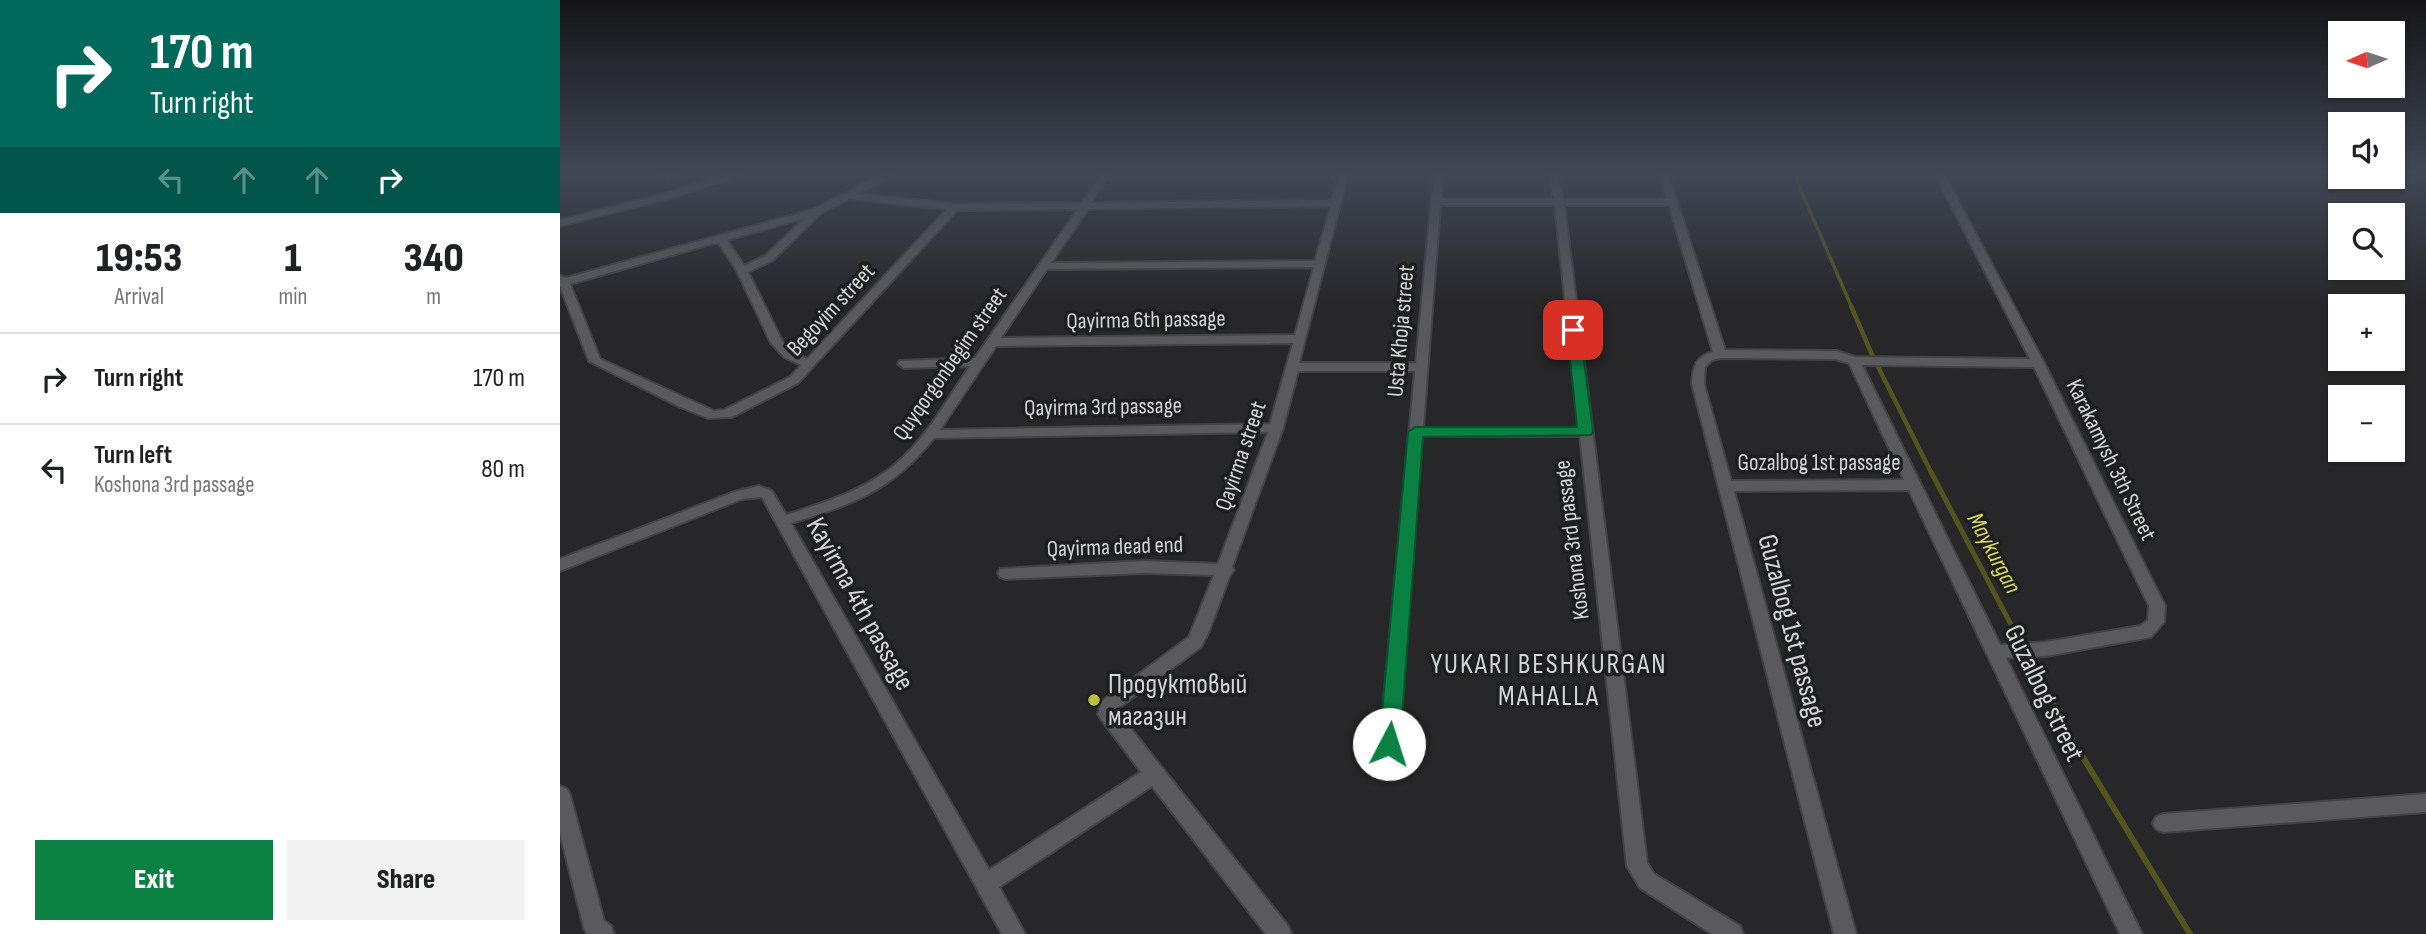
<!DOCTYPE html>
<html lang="en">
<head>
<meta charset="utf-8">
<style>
  :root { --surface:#fff; --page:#f2f2f2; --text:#202124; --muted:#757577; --line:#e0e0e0; --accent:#0b8043 }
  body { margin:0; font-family:"Sofia Sans Condensed",sans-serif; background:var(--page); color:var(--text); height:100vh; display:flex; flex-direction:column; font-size:26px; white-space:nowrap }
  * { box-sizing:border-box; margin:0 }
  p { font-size:23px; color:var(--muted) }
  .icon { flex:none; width:38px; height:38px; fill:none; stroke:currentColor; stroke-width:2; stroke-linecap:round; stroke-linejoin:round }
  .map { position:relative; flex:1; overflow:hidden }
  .panel { display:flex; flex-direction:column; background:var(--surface); width:560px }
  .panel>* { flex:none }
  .hud { background:#00695c; color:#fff; overflow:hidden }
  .needle { width:46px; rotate:267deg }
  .tools { position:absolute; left:1768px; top:21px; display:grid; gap:14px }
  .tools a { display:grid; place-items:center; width:77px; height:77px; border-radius:0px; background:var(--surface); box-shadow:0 2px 5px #0004; font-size:35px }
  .pin { position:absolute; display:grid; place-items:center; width:60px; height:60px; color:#fff; margin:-30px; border-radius:14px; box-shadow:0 4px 10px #0006 }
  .me { position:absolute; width:77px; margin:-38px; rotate:5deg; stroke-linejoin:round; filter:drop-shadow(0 0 5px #0008) }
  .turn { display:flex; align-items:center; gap:24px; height:147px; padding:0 35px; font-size:32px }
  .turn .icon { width:91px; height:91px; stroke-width:2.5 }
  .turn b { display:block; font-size:49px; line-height:60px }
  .lanes { display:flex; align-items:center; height:66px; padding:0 35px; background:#0003; justify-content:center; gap:35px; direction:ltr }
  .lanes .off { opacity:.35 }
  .eta { display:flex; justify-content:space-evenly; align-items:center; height:119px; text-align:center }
  .eta b { font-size:42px; font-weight:800; line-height:49px }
  .primary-button { display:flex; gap:14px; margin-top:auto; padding:14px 35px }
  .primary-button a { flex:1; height:80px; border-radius:0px; background:var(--accent); color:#fff; font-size:28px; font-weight:800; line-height:80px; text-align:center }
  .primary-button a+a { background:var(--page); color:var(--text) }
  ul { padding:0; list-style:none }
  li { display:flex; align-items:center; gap:21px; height:91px; padding:0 35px; border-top:2px solid var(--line) }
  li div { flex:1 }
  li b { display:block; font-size:26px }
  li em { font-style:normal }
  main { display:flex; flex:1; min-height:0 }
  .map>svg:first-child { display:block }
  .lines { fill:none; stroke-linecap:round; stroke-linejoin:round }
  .stream-far3 { stroke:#55541f; stroke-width:3.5 }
  .stream-far2 { stroke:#55541f; stroke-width:4.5 }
  .stream-far1 { stroke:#55541f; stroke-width:5 }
  .stream { stroke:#55541f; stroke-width:6 }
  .street-casing { stroke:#434345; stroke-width:4 }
  .street { fill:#5a5a5d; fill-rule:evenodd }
  .route { fill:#0b8043; stroke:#07532c; stroke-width:2 }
  .poi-dot { fill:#c0be40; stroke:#1d1e20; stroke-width:2.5 }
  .labels { text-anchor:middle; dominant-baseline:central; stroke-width:7; stroke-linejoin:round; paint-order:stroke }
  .street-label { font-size:23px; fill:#d4d5d6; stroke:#1d1e20 }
  .water-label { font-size:24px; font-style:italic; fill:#dcd952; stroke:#1d1e20 }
  .near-street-label { font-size:28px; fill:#d4d5d6; stroke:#1d1e20 }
  .near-neighbourhood-label { font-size:28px; letter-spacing:2px; fill:#d4d5d6; stroke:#1d1e20 }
  .near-poi-label { font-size:28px; fill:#d4d5d6; stroke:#1d1e20; text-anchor:start }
</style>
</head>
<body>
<main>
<section class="panel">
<div class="hud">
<div class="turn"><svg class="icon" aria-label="right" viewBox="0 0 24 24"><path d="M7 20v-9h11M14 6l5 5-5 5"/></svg><div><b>170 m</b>Turn right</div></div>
<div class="lanes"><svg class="icon off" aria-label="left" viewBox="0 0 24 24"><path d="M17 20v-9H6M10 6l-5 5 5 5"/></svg><svg class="icon off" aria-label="ahead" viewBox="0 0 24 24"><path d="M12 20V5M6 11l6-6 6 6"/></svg><svg class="icon off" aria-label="ahead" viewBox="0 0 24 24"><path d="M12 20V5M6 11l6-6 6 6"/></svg><svg class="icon" aria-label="right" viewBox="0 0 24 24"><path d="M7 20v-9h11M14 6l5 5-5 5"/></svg></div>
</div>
<div class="eta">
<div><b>19:53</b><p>Arrival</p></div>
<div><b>1</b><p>min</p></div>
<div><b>340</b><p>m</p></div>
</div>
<ul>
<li><svg class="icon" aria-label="right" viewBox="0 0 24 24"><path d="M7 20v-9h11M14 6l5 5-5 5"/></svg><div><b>Turn right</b></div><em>170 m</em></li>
<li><svg class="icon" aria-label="left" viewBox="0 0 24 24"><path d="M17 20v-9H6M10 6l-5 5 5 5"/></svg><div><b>Turn left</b><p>Koshona 3rd passage</p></div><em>80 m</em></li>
</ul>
<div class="primary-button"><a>Exit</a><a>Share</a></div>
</section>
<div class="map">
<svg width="1866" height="934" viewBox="0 0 1866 934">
  <rect width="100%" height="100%" fill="#27272a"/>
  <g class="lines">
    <polyline class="stream-far3" points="1234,174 1292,308"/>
    <polyline class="stream-far2" points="1291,306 1313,357 1372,474"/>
    <polyline class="stream-far1" points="1371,472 1480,680"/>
    <polyline class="stream" points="1479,678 1507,731 1630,934"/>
    <defs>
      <g id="street">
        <polygon points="100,174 123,174 107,179"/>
        <polygon points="168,174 182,174 114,197 0,226 0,220 108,193"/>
        <path d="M323 174H335L298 194 394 204 522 203 542 174H550L531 203 772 200 779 174H788L739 363H856L874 174H883L881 199H994L989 174H998L1003 199H1107L1099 174H1108L1165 350 1276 351 1295 357 1470 359 1375 174H1384L1484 363 1605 606 1604 622 1591 637 1486 656 1446 658 1582 934H1560L1349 490 1174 491 1296 934H1274L1132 384C1133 367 1135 357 1153 352L1109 205H1004L1087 863 1094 874 1180 926 1183 934H1152L1080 888 1067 866 1020 436H862L838 744 836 750 829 752 822 750 820 744 855 371H738L723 428 672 567 674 570 670 575 649 631 641 647 556 710 728 926 731 934H706L592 786 439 887 465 934H442L202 497 182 499 0 571V559L174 492 199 486 212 491 226 515C266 502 306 490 338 462 368 436 388 398 410 366L344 368 338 364 340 361 415 358 518 209 397 210 238 383 172 417 148 418 118 406 29 361 0 286V276L6 278 255 209ZM289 199 387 209 247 359 232 351 222 341 188 272 213 260 261 213ZM880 205H995L1019 428H863ZM771 206 755 261 491 263 528 209ZM245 218 205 256 184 266 167 240ZM158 242 177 271 211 343 224 357 241 365 230 377 164 410 154 411 40 359 10 284ZM754 267 735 335 441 338 487 269ZM733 343 710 424 380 430 436 346ZM1160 358 1275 359 1289 363 1344 480 1171 481 1144 384 1145 367 1152 360ZM1302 365 1474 367 1589 606 1588 620 1580 626 1486 642 1440 645ZM708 432 658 564 584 561 440 569 438 573 440 577 446 579 584 573 654 575 629 637 541 702 538 714 541 719 581 772 429 870 231 523C293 504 332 491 374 438Z"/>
        <polygon points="0,786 7,789 10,795 44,921 51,926 54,934 27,934 24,928 0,833"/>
        <polygon points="1866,794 1866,812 1603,832 1596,829 1593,823 1596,817 1603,814"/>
      </g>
    </defs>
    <use href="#street" class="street-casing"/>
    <use href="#street" class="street"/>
  </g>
  <linearGradient id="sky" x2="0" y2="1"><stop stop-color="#151517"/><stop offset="0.57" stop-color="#414755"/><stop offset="1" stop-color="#414755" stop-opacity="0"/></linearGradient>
  <rect width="1866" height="304" fill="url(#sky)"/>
  <polygon class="route" points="1013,326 1020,330 1033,432 1031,435 863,437 840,744 837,750 829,753 822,750 819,744 848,432 855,427 1017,427 1007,330"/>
  <circle class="poi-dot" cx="534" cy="700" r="7"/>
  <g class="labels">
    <g class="street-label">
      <text transform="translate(271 310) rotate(-47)">Begoyim street</text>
      <text transform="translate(586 320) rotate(-1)">Qayirma 6th passage</text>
      <text transform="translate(841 331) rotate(-85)">Usta Khoja street</text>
      <text transform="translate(390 364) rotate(-55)">Quyqorgonbegim street</text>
      <text transform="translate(543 407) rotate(-1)">Qayirma 3rd passage</text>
      <text transform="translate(681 456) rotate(-71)">Qayirma street</text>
      <text transform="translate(1551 460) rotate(64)">Karakamysh 3th Street</text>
      <text x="1259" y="463">Gozalbog 1st passage</text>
      <text transform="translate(1012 540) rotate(-97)">Koshona 3rd passage</text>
      <text transform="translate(555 547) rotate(-2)">Qayirma dead end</text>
    </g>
    <g class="water-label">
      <text transform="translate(1434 553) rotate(62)">Maykurgan</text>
    </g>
    <g class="near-street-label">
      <text transform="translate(300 604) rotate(61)">Kayirma 4th passage</text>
      <text transform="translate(1232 631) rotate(75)">Guzalbog 1st passage</text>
      <text transform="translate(1484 693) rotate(64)">Guzalbog street</text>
    </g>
    <g class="near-neighbourhood-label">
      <text x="989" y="664">YUKARI BESHKURGAN<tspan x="989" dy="32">MAHALLA</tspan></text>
    </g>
    <g class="near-poi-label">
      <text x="548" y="684">Продуктовый<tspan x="548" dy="32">магазин</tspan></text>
    </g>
  </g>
</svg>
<div class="tools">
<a><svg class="needle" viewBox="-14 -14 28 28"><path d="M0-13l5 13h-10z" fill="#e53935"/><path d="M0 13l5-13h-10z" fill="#757577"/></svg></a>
<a><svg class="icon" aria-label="sound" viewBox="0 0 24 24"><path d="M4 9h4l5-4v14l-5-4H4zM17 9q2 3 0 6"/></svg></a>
<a><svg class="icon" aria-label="search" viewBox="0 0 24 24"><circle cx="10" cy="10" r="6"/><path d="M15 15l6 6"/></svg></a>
<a>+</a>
<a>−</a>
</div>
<div class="pin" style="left:1013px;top:330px;background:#d93025"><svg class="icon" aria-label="arrive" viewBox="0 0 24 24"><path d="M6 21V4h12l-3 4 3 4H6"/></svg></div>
<svg class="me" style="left:829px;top:744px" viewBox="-20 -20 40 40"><circle r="19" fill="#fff"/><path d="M0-13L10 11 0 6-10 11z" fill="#0b8043"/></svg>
</div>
</main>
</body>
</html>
